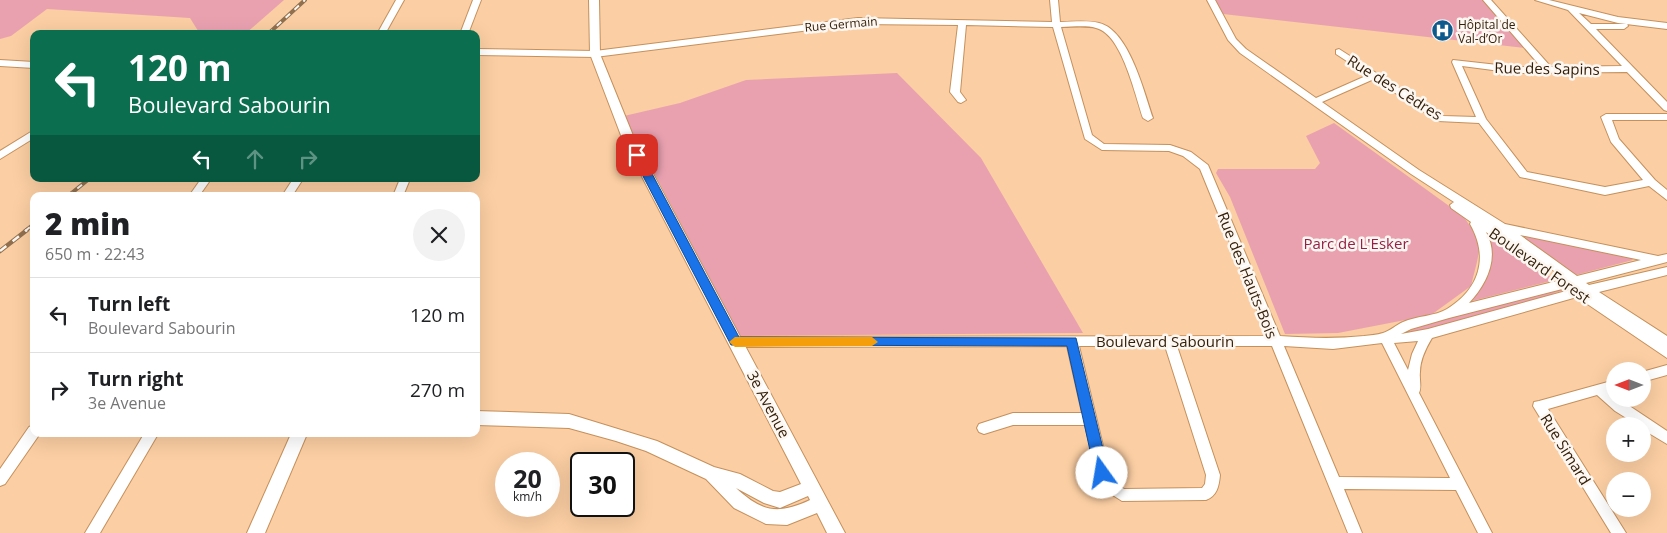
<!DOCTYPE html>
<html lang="en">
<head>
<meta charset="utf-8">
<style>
  :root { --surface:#fff; --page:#f2f2f2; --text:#202124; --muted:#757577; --line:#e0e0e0 }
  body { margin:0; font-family:"Open Sans",sans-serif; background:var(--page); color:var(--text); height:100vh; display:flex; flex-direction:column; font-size:19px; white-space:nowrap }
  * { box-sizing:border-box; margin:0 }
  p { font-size:16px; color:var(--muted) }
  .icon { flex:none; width:28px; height:28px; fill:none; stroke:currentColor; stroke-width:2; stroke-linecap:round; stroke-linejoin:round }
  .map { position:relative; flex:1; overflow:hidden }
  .details { position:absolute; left:30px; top:192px; width:450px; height:245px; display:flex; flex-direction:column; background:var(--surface); border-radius:10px; box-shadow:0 5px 20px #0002 }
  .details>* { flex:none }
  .banner { position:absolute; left:30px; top:30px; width:450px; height:152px; border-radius:10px; box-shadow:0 5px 20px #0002; background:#0b6e4f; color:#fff; overflow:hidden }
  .needle { width:32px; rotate:270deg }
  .fabs { position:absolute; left:1606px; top:362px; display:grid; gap:10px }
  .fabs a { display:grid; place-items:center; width:45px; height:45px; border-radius:50%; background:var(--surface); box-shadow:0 5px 20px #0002; font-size:25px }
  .speed { position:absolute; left:495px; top:452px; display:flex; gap:10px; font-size:25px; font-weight:700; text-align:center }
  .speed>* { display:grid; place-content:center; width:65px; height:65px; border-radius:50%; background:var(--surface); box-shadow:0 5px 20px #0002; line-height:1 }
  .speed small { font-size:12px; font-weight:400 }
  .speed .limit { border:2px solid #111; border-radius:8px; background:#fff; color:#111 }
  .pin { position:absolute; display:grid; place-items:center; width:42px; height:42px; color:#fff; margin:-21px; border-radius:10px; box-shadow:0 2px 8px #0006 }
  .me { position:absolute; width:55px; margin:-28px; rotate:347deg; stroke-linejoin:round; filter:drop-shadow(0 0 4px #0008) }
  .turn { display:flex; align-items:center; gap:18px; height:105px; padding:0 15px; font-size:22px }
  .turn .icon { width:65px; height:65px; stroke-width:2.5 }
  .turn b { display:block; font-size:35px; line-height:42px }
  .lanes { display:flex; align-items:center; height:48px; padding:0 15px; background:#0003; justify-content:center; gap:25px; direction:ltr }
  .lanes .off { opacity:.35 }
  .round { display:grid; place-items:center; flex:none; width:52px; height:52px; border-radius:26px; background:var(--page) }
  .summary { display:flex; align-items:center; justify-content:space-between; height:85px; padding:0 15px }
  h1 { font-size:30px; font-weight:800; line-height:38px }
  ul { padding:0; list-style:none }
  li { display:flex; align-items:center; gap:15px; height:75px; padding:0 15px; border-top:1px solid var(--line) }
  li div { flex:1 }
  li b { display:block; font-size:19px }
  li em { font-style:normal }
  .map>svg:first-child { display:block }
  .green { fill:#e9a1b0 }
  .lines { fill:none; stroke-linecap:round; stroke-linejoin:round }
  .minor-casing { stroke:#c5905b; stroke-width:2 }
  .major-casing { stroke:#c5905b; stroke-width:2 }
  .minor { fill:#fff; fill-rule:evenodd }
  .major { fill:#fff; fill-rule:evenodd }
  .rail-far1-casing { stroke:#90704f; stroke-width:4 }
  .rail-casing { stroke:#90704f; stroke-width:4.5 }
  .rail-far1 { stroke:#fdf7f2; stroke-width:2; stroke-dasharray:6; stroke-linecap:butt }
  .rail { stroke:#fdf7f2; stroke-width:2.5; stroke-dasharray:8; stroke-linecap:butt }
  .route { fill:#1a73e8; stroke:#114b97 }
  .slow { fill:#f59e0b }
  .labels { text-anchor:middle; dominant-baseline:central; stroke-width:5; stroke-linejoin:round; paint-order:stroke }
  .far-street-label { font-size:12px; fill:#321d06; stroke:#fdf7f2 }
  .far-poi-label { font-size:12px; fill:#321d06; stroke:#fdf7f2; text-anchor:start }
  .street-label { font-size:15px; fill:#321d06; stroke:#fdf7f2 }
  .park-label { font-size:15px; fill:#942048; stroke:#fdf7f2 }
</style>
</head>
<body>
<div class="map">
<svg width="1667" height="533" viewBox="0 0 1667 533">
  <rect width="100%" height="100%" fill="#fbcea3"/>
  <g class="green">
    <polygon points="0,0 284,0 245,34 200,34 190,18 47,9 11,36 0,39"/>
    <polygon points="1215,0 1483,0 1525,48 1223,14"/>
    <polygon points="897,73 981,158 1083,333 740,336 624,116 680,103 746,80"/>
    <path d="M1334 123 1463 216C1486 247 1479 251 1471 286L1431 315 1338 333 1285 334 1230 197 1216 173 1218 169H1315L1320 163 1306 136Z"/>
    <path d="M1490 235 1555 280 1468 302C1479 281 1497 260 1488 236Z"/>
    <polygon points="1522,235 1631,258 1633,260 1576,275 1521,237"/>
    <polygon points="1566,288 1566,290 1554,293 1549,298 1398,337 1397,335 1410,331 1416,326"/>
  </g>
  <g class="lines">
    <defs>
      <g id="minor">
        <polygon points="396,0 404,0 385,34 377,34"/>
        <polygon points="473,0 481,0 468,34 460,34"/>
        <path d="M1050 0H1058L1060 22C1072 22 1087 20 1099 23 1129 30 1144 92 1153 118L1148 121 1143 118C1135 95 1122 34 1096 28 1086 25 1072 27 1061 27L1092 135 1104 144 1170 145 1191 152 1208 165 1280 336C1309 338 1335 339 1364 336 1370 335 1377 335 1383 333 1390 331 1396 325 1403 322 1416 316 1436 316 1447 309 1480 289 1489 257 1470 224L1471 222 1451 208 1450 205 1454 202 1411 174 1240 53 1228 40 1207 0H1215L1236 39 1246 49 1316 98 1368 75 1336 54V50L1339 49 1443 116 1476 117 1452 62 1453 60 1516 67H1541L1483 0H1491L1551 67 1622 66 1568 10 1535 0H1549L1618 17 1667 23V29L1618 23 1579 13 1591 24H1627L1628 26 1624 29H1596L1667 102V111L1664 110 1627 72 1516 73 1462 66 1486 119 1527 172 1605 187 1643 180 1611 142 1601 117 1606 114H1667V120H1612L1619 139 1655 180 1667 190V200L1649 186 1605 195 1520 177 1479 123 1438 121 1374 79 1322 102 1419 170 1505 224 1658 256 1667 254V262L1586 283 1589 285 1667 267V275L1599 292 1667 336V358L1577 297 1432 338C1426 348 1420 360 1420 372 1419 379 1422 387 1419 393L1492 533H1478L1456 490 1344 489 1362 533H1348L1272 346H1177L1220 475C1219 486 1217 496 1206 500L1122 501 1100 487 1085 425H1013L984 434 979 432 977 428 979 424 1013 413H1082L1067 346 735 347 731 345 729 342 731 339 735 337 1268 336 1200 169 1183 156 1169 151 1102 150 1085 139 1053 27 966 25 960 92 966 100 961 103 958 102 950 92 958 25 858 24 595 57 476 55V49L595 51 858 18 1052 22ZM1486 232 1538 270H1546L1547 266 1565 279 1469 303C1487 284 1500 257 1486 232ZM1520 235 1641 260 1577 276ZM1574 286 1577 288 1428 329 1401 334 1411 329 1449 318ZM1418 341 1412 354 1408 370 1394 343ZM1382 343 1450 478 1339 477 1284 346 1333 349ZM1079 346H1165L1206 475 1205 484 1202 488 1124 489 1111 479Z"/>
        <polygon points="0,60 34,62 34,68 0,66"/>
        <polygon points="34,130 34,138 0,159 0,151"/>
        <polygon points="201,179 211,179 199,196 189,196"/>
        <polygon points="293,179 303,179 292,196 282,196"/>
        <polygon points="400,179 410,179 403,196 393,196"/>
        <polygon points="1667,365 1667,375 1642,382 1642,372"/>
        <polygon points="1615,380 1615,390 1611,391 1615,395 1615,399 1619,399 1667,431 1667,444 1642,429 1642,426 1639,426 1615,411 1597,395 1548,409 1626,533 1611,533 1533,406 1534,402 1539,401"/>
        <polygon points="34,425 34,434 39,435 5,484 0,486 0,469 29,427"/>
        <polygon points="144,434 158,434 100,533 85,533"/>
      </g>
      <g id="major">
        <path d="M589 0H599L600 54 634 138 845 533H827L817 513 787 525 766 524 734 508 706 479 646 451 616 441 569 428 476 425V411L569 414 657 441 714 467 740 474 773 491 780 492 801 484 622 138 590 54ZM736 488 764 503 780 508 808 496 810 500C778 515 762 512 736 488Z"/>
        <polygon points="291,434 307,434 265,533 247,533"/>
      </g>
    </defs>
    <use href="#minor" class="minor-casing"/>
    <use href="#major" class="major-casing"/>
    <use href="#minor" class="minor"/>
    <use href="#major" class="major"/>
    <defs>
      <g id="rail-far1">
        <polyline points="268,34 305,0"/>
        <polyline points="68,196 89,179"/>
        <polyline points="25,231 34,224"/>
      </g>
      <polyline id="rail" points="0,251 27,230"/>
    </defs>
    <use href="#rail-far1" class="rail-far1-casing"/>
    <use href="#rail" class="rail-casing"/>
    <use href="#rail-far1" class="rail-far1"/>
    <use href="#rail" class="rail"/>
  </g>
  <polygon class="route" points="637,152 642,155 739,337 1076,338 1109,473 1107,477 1102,479 1097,477 1095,473 1067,346 731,345 632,155"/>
  <polygon class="slow" points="735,337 872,337 878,342 872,346 735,347 729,342"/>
  <defs>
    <symbol id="hospital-disc" viewBox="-11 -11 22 22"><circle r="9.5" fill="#0e5a8d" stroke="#fdf7f2"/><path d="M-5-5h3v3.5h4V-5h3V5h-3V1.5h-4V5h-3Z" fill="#fff"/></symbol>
  </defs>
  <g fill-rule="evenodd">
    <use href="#hospital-disc" x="1430" y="18" width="25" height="25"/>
  </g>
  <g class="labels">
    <g class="far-street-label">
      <text transform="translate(841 24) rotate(-5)">Rue Germain</text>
    </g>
    <g class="far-poi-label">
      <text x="1458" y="24">Hôpital de<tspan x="1458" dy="14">Val-d’Or</tspan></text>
    </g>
    <g class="street-label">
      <text transform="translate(1547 68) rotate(1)">Rue des Sapins</text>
      <text transform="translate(1395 87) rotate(32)">Rue des Cèdres</text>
      <text transform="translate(1540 265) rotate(35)">Boulevard Forest</text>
      <text transform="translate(1248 275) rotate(68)">Rue des Hauts-Bois</text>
      <text x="1165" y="341">Boulevard Sabourin</text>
      <text transform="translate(769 404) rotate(62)">3e Avenue</text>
      <text transform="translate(1566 449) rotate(58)">Rue Simard</text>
    </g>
    <g class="park-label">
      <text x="1356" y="243">Parc de L'Esker</text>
    </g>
  </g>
</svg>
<div class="fabs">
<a><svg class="needle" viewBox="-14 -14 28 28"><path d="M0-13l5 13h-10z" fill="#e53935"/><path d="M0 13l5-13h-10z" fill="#757577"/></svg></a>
<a>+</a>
<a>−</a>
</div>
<div class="speed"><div>20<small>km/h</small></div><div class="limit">30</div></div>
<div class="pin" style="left:637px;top:155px;background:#d93025"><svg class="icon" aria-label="arrive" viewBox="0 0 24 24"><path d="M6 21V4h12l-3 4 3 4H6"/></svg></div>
<svg class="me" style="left:1102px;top:473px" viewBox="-20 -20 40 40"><circle r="19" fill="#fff"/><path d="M0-13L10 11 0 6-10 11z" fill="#1a73e8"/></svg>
<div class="banner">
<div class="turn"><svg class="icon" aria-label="left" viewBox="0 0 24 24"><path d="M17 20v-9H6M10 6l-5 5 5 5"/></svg><div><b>120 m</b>Boulevard Sabourin</div></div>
<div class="lanes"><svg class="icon" aria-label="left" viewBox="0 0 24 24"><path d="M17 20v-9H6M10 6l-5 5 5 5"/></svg><svg class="icon off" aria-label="ahead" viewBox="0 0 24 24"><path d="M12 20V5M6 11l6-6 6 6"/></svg><svg class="icon off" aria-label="right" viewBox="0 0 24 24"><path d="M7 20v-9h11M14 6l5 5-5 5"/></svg></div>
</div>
<section class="details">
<div class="summary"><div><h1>2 min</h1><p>650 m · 22:43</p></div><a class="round"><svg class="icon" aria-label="close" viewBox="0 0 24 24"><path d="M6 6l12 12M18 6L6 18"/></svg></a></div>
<ul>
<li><svg class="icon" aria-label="left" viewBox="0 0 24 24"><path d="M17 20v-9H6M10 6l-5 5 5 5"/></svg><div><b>Turn left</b><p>Boulevard Sabourin</p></div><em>120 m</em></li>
<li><svg class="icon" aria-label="right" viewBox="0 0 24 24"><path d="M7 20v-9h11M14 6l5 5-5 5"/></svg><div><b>Turn right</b><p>3e Avenue</p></div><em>270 m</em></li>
</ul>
</section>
</div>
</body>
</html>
